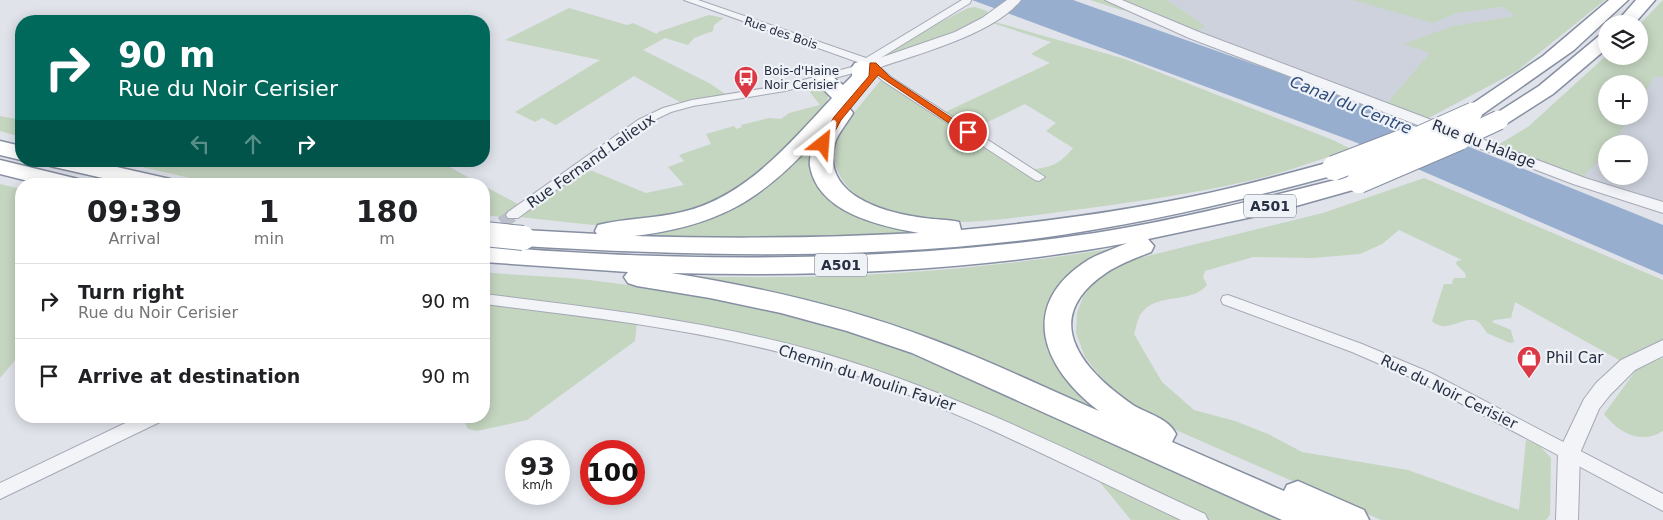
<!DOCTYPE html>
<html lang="en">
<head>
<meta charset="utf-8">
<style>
  :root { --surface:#fff; --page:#f6f6f6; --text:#202124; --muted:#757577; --line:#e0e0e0 }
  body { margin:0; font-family:"DejaVu Sans",sans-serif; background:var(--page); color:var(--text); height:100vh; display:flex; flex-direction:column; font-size:19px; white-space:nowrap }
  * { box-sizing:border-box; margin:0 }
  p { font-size:16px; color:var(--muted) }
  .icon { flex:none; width:28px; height:28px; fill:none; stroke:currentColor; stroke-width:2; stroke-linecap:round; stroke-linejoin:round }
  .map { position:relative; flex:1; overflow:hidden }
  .sheet { position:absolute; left:15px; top:178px; width:475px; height:245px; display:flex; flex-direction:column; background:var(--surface); border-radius:20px; box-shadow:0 2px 12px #0003 }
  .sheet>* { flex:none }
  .top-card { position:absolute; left:15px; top:15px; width:475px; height:152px; border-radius:20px; box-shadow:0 2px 12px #0003; background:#00695c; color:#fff; overflow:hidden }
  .buttons { position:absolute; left:1598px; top:15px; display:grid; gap:10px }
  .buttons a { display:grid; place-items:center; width:50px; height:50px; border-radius:50%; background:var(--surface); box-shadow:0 2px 12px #0003; font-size:25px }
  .speed { position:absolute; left:505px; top:440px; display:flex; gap:10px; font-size:25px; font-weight:700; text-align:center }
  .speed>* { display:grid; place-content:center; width:65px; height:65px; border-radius:50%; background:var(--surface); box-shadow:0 2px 12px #0003; line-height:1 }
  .speed small { font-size:12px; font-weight:400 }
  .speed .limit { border:8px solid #d22; background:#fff; color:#111 }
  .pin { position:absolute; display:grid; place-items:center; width:42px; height:42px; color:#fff; margin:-21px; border:2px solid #fff; border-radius:50%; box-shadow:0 1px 5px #0007 }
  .me { position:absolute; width:55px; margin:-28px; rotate:28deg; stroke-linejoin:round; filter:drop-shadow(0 0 4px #0008) }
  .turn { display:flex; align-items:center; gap:18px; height:105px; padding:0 20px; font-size:22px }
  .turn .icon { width:65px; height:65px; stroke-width:2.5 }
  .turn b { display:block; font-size:35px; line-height:42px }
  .lanes { display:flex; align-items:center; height:48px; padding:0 20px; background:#0003; justify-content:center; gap:25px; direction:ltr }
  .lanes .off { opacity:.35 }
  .eta { display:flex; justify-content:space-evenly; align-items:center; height:85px; text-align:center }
  .eta b { font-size:30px; font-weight:700; line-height:35px }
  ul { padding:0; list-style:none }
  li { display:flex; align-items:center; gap:15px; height:75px; padding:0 20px; border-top:1px solid var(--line) }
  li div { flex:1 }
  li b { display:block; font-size:19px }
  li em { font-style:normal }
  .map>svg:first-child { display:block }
  .built { fill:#cdd2dc; fill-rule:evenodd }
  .green { fill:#c4d5c0; fill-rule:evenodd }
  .water { fill:#97aece }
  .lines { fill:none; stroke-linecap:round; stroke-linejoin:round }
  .minor-tunnel { stroke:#bbbfc9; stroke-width:13; stroke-dasharray:13 6; stroke-linecap:butt }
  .minor-casing { stroke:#a5a9b5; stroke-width:2 }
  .tertiary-casing { stroke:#a5a9b5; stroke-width:2 }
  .motorway-casing { stroke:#868fa2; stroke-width:3 }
  .minor { fill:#f3f4f8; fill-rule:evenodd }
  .tertiary { fill:#f3f4f8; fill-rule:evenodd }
  .motorway { fill:#fff; fill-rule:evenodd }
  .motorway-bridge-far1-casing { stroke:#868fa2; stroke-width:21; stroke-linecap:butt }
  .motorway-bridge-casing { stroke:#868fa2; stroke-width:26; stroke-linecap:butt }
  .motorway-bridge-far1 { stroke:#fff; stroke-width:19 }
  .motorway-bridge { stroke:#fff; stroke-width:24 }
  .route { fill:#ea580c; stroke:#983908 }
  .labels { text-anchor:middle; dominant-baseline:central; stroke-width:4.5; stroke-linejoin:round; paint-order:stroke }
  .far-street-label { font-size:12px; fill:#272f43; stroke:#eff2f7 }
  .far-poi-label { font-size:12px; fill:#272f43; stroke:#eff2f7; text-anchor:start }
  .shield { fill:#eff2f7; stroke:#636a79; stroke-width:1 }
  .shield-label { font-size:14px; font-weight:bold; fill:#272f43 }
  .street-label { font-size:15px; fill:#272f43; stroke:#eff2f7 }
  .poi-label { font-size:15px; fill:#272f43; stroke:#eff2f7; text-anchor:start }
  .water-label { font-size:16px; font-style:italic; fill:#2d4a7b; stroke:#eff2f7 }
</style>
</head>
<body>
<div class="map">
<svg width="1663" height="520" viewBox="0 0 1663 520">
  <rect width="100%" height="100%" fill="#e0e3ea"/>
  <g class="built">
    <polygon points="1113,0 1428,0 1479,10 1503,7 1516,16 1503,18 1517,71 1427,119"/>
    <path d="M1603 59 1663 77V208L1498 145 1528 127ZM1606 84H1639V116H1606ZM1606 144H1639V176H1606Z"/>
  </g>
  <g class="green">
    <polygon points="1090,0 1167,0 1205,26 1194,35 1134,11 1121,10"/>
    <polygon points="1353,0 1605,0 1517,71 1424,120 1385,106 1430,53 1404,44 1453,26 1515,16 1503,7 1456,13 1433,23"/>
    <polygon points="1663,0 1663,77 1655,76 1639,102 1639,84 1606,84 1606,116 1630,116 1613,144 1606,144 1606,153 1579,181 1493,148 1528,127 1606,56 1639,56 1639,25"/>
    <path d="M975 7 987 11 988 20 1125 59 1333 140 1351 149C1319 160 1286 172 1253 180 1192 194 1129 203 1066 211 1029 216 990 222 953 222 923 221 867 210 847 186 833 169 831 151 840 130L880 81H885L941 114 1050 63 1031 54 1051 42 986 21 960 35 886 55 904 41 968 8ZM1025 104 1056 123 1046 131 1073 148C1058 166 1051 167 1028 170L969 131Z"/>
    <polygon points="569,8 627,25 633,23 657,34 658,32 709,15 724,18 714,25 713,31 694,38 688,45 665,38 643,50 709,83 730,97 685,105 634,76 556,125 542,118 535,122 515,112 600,60 505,40"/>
    <polygon points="803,83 824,88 829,93 826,105 755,181 688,215 602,226 519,217 576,168 590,170 646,193 684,185 668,167 684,161 679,155 711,144 706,134 734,126 736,129 742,127 741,125 769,118 781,119 789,113 820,105"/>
    <polygon points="0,116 21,120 21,137 0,131"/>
    <polygon points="832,117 823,138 839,205 967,231 846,237 595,238 717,214"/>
    <polygon points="116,161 439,161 480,184 216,184"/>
    <path d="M1424 178 1663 280V347L1628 365 1515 302 1511 318 1494 320 1492 322 1511 330 1514 342 1510 343 1487 333 1480 323 1475 320C1459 318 1447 334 1432 321L1444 284H1453L1452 282 1454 278H1466L1465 273 1456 264 1457 261 1462 260 1399 230 1382 244 1360 254 1312 258 1253 257 1205 271 1203 277 1207 285C1191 305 1155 291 1140 315 1137 320 1136 329 1134 334L1162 382 1194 410 1235 421 1268 434 1302 452 1408 470 1519 510 1526 440 1540 446 1551 458 1550 515 1546 520H1381L1153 420 1114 391 1099 375 1085 357 1076 333 1077 313 1083 297 1092 284 1111 270 1131 260 1323 213Z"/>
    <polygon points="0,184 21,189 21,322 16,324 21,327 21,353 0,378"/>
    <polygon points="484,186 518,204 502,217 484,215"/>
    <path d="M1133 245 1112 251 1049 330 1130 424 684 276C835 281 984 271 1133 245Z"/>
    <path d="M484 272C519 276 554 276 589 280 703 293 813 317 921 356L1290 520H1131L1089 469 973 414 802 353 637 321 635 341 527 420 477 431 468 429 462 416H484Z"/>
    <path d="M1663 358V431C1641 445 1619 433 1604 414L1642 362Z"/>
  </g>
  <polygon class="water" points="972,0 1073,0 1282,74 1410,123 1663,225 1663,275 1355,142"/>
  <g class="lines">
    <polyline class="minor-tunnel" points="486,234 513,215"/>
    <defs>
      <g id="minor">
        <polygon points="684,0 698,0 866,58 962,0 971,0 970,3 874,62 891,77 1045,177 1039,181 1035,180 883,81 869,69 785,91 693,106 671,112 646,124 518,218 508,218 506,215 508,212 638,120 663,108 692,100 785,85 863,64"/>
        <path d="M484 294C597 308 712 321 822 353 956 392 1080 456 1205 514L1208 520H1181C1064 465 949 404 825 365 715 331 598 318 484 304Z"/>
        <polygon points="1228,295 1362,344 1431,373 1663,494 1663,511 1419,381 1352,352 1223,304 1221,300 1223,296"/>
        <polygon points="140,416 164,416 162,421 0,499 0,483"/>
      </g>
      <g id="tertiary">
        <path d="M1007 0H1021C995 34 918 54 878 68H868L866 65 868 62 955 32 982 18Z"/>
        <polygon points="1105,0 1122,0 1199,32 1585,178 1663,202 1663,213 1573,184 1189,38"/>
        <polygon points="1663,340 1663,356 1635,370 1610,395 1599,409 1580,453 1578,520 1556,520 1558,453 1584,399 1596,383 1621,360"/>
      </g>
      <g id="motorway">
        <polygon points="1609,0 1628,0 1574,50 1480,116 1473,118 1466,116 1463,112 1466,108 1543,56"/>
        <polygon points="1636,0 1655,0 1634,24 1615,24"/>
        <polygon points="1606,34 1606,49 1553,94 1506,124 1499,126 1492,124 1489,120 1492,116 1539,86 1599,36"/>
        <path d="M862 61 869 63 873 73 868 82 845 107 850 109 853 113C848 122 838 133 835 143 820 195 884 213 924 218 936 220 947 219 959 222L961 230C1053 221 1145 209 1235 187 1268 179 1301 170 1334 161L1342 163 1345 168 1342 173C1240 201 1138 225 1033 239 864 260 693 256 523 246L514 244 511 238 514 232 523 230 597 234 595 231 598 225C625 218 654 219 682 212 746 197 789 144 832 98L812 78 815 74H829L843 85 852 76V67L855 63ZM813 143C812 150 809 159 810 166 818 213 880 226 919 233 824 238 729 239 634 236 715 226 758 203 813 143Z"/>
        <polygon points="0,141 21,146 21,160 0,155"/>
        <polygon points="0,160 78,179 81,184 40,184 0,174"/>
        <polygon points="47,161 90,161 170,179 173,184 129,184 50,166"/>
        <path d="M1359 174 1367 176 1370 181 1367 186 1271 213 1148 239 1154 246 1151 252C1136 258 1119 264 1106 273 1038 319 1082 370 1133 405 1148 414 1168 418 1176 434L1172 442 1284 491 1287 485 1298 481 1364 510 1369 520H1282L912 353 847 331 781 313 710 298 637 286 628 283 624 277 628 272 484 262V246C687 263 893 263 1095 233 1184 219 1271 196 1359 174ZM1127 243C1114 249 1100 253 1088 260 1017 305 1042 368 1099 411 1043 387 988 360 931 339 848 307 759 287 671 273 823 277 976 271 1127 243Z"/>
      </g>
    </defs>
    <use href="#minor" class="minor-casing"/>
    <use href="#tertiary" class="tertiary-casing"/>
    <use href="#motorway" class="motorway-casing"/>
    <use href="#minor" class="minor"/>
    <use href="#tertiary" class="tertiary"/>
    <use href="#motorway" class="motorway"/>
    <defs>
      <g id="motorway-bridge-far1">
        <polyline points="1410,140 1473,112"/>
        <polyline points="1456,140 1499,120"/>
      </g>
      <g id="motorway-bridge">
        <polyline points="1334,168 1412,138"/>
        <polyline points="1359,181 1459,138"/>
        <polyline points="484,234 523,238"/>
      </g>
    </defs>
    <use href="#motorway-bridge-far1" class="motorway-bridge-far1-casing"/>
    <use href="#motorway-bridge" class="motorway-bridge-casing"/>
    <use href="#motorway-bridge-far1" class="motorway-bridge-far1"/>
    <use href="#motorway-bridge" class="motorway-bridge"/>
  </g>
  <polygon class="route" points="870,63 876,63 890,77 973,132 965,134 878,75 841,120 827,146 820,146 818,144 834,117 869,76"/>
  <defs>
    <symbol id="bus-pin" viewBox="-11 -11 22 30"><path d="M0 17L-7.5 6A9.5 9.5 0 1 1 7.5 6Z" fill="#db3945" stroke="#eff2f7"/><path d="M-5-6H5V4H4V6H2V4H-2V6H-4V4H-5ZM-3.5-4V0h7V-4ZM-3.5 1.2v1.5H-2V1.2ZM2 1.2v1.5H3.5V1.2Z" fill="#fff"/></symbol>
    <symbol id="shop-pin" viewBox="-11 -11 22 30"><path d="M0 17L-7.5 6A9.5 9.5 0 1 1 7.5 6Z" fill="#db3945" stroke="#eff2f7"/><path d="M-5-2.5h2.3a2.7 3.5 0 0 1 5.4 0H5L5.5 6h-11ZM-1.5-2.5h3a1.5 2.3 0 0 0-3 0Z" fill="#fff"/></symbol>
  </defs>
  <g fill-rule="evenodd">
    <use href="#bus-pin" x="732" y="64" width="28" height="38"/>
    <use href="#shop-pin" x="1515" y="344" width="28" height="38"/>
  </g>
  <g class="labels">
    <g class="far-street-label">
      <text transform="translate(781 33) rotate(19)">Rue des Bois</text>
    </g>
    <g class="far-poi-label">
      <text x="764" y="71">Bois-d'Haine<tspan x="764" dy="14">Noir Cerisier</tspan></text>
    </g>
    <g class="shield">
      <rect x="1244" y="194.5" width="52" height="23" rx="4"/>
      <rect x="815" y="253.5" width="52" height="23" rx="4"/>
    </g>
    <g class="shield-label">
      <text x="1270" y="206">A501</text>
      <text x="841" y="265">A501</text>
    </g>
    <g class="street-label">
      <text transform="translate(1484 144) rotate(21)">Rue du Halage</text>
      <text transform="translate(591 161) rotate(-35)">Rue Fernand Lalieux</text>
      <text transform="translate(867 378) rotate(18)">Chemin du Moulin Favier</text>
      <text transform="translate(1449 392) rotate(26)">Rue du Noir Cerisier</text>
    </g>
    <g class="poi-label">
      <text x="1546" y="358">Phil Car</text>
    </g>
    <g class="water-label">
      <text transform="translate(1351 105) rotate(22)">Canal du Centre</text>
    </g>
  </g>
</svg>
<div class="buttons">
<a><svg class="icon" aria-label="layers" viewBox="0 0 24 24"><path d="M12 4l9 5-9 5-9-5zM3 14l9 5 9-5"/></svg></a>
<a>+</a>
<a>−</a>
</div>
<div class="speed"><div>93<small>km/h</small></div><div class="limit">100</div></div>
<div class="pin" style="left:968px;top:132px;background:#d93025"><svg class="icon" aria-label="arrive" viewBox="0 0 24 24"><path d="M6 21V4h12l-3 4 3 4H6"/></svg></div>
<svg class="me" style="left:823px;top:144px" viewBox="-20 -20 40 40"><path d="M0-17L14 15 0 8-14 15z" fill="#ea580c" stroke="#fff" stroke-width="4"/></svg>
<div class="top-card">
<div class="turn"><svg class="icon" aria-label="right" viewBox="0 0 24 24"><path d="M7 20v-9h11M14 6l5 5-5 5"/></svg><div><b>90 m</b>Rue du Noir Cerisier</div></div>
<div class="lanes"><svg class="icon off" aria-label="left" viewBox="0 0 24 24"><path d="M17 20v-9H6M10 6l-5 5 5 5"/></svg><svg class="icon off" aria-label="ahead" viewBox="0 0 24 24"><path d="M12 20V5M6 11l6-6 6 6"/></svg><svg class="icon" aria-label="right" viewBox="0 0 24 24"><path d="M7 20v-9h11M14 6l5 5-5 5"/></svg></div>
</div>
<section class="sheet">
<div class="eta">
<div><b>09:39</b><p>Arrival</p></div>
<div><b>1</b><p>min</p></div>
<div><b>180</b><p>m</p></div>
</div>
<ul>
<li><svg class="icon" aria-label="right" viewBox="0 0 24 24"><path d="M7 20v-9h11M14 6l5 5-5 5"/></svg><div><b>Turn right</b><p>Rue du Noir Cerisier</p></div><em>90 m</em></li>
<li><svg class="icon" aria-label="arrive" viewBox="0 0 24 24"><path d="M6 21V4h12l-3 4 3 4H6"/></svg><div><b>Arrive at destination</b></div><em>90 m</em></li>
</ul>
</section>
</div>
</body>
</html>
